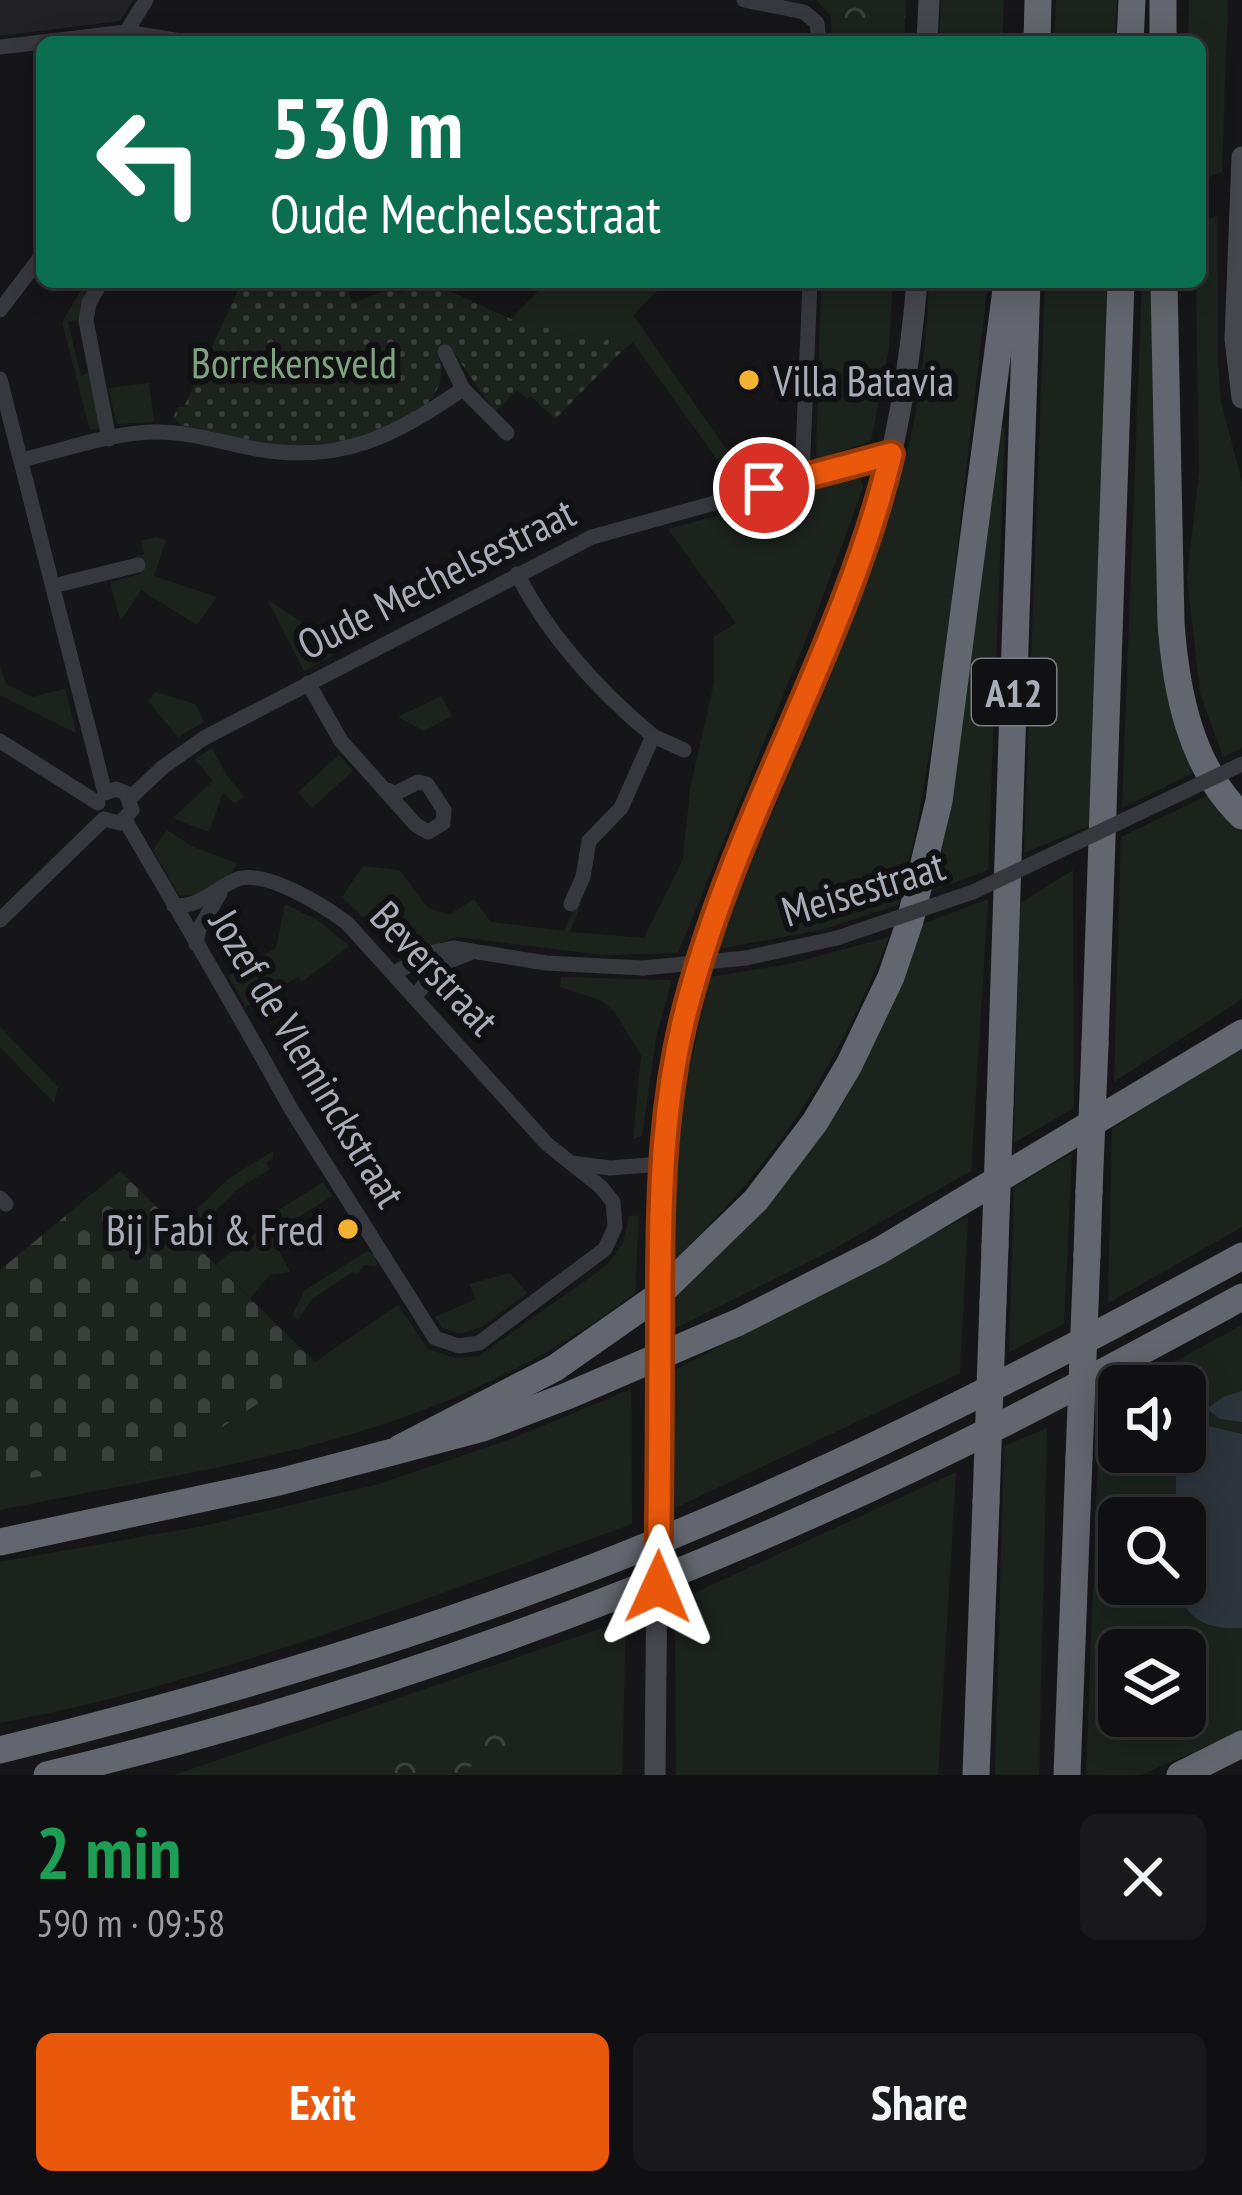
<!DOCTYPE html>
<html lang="en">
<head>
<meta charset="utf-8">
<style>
  :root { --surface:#101012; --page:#19191b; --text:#f1f3f6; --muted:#9c9d9f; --line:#303032; --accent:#ea580c }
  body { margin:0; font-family:"PT Sans Narrow",sans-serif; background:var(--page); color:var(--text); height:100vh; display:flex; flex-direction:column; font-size:45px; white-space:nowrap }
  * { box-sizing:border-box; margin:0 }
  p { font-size:39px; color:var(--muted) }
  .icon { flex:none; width:66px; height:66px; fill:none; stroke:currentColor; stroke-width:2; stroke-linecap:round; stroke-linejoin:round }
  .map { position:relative; height:1775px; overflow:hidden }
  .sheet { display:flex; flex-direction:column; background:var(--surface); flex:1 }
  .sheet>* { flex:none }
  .banner { position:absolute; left:36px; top:36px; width:1170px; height:252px; border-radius:18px; box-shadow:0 6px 30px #0003,0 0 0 3px var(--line); background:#0b6e4f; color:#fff; overflow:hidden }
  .tools { position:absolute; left:1098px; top:1365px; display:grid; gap:24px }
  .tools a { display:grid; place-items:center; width:108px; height:108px; border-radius:18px; background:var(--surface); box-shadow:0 6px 30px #0003,0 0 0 3px var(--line); font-size:60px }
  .pin { position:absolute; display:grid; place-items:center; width:102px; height:102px; color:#fff; margin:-51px; border:6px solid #fff; border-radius:50%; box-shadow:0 3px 12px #0007 }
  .me { position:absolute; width:132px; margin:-66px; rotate:1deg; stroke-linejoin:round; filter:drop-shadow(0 0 9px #0008) }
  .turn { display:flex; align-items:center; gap:42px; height:252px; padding:0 36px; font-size:54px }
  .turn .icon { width:156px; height:156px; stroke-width:2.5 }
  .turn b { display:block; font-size:84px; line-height:102px }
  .round { display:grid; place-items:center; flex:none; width:126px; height:126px; border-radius:18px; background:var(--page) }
  .headline { display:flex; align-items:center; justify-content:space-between; height:204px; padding:0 36px }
  h1 { font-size:72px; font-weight:800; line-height:90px; color:#1e9e55 }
  .action { display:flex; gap:24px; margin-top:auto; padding:24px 36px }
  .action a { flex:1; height:138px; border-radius:18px; background:var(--accent); color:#fff; font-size:48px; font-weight:800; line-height:138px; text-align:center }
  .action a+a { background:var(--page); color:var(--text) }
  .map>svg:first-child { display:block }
  .built { fill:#222225 }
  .green { fill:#1c231d; fill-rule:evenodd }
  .forest { fill:url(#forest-crowns) }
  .cemetery { fill:url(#cemetery-stones) }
  .park { fill:url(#park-dots) }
  .water { fill:#2c353c }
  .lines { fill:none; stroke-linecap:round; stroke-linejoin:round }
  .minor { stroke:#37383d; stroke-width:15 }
  .secondary { stroke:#45474d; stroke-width:21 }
  .motorway { stroke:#63666e; stroke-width:27 }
  .minor-bridge { stroke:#37383d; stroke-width:15 }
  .secondary-bridge { stroke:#45474d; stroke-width:21 }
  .motorway-bridge { stroke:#63666e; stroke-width:27 }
  .route-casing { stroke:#983908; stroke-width:30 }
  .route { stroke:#ea580c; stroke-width:21 }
  .poi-dot { fill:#f2b134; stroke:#111113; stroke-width:4.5 }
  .labels { text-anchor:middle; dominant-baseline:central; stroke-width:12; stroke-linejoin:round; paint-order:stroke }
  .shield { fill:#111113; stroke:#7b7e86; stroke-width:3 }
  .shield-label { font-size:39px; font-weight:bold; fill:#a8adb8 }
  .park-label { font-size:42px; fill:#7fa381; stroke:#111113 }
  .poi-label { font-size:42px; fill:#a8adb8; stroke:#111113; text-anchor:start }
  .street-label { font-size:42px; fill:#a8adb8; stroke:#111113 }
</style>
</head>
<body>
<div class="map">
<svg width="1242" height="1775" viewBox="0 0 1242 1775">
  <defs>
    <pattern id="forest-crowns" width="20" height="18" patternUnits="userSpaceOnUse" patternTransform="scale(3)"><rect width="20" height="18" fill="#1c231d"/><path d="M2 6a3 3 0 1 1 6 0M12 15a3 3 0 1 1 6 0" fill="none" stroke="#3a403c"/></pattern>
    <pattern id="cemetery-stones" width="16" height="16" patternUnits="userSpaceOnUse" patternTransform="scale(3)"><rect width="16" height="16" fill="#1c231d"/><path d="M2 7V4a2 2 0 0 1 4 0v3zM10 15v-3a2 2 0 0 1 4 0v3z" fill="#3a403c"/></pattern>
    <pattern id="park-dots" width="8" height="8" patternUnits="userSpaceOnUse" patternTransform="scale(3)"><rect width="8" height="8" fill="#1c231d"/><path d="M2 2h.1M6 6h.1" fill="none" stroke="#3a403c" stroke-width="1.8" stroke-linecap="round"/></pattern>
  </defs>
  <rect width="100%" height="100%" fill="#161618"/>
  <polygon class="built" points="0,0 133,0 120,21 0,36"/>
  <g class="green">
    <polygon points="941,0 1004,0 1002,42 939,42"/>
    <polygon points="1056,0 1117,0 1115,42 1054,42"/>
    <polygon points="1189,0 1228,0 1222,172 1211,176 1200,190 1200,42 1188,42"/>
    <polygon points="1218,215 1218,364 1221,402 1242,482 1242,748 1223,757 1200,693 1187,577 1199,474 1196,282 1200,282 1200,222"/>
    <polygon points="86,282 94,282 81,319 68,322 81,376 90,372 100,428 90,430 62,322"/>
    <polygon points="547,282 666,282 633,315 748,481 734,483 633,342 622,351 609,339 605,342 511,319"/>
    <polygon points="821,282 893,282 889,348 871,441 816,460"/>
    <path d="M929 282H988L942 680 916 830 898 905 821 930 719 949C776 786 862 629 905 463 920 403 926 343 929 282Z"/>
    <polygon points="1045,282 1108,282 1089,826 1024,853"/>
    <polygon points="1142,282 1154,282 1159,636 1175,728 1193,773 1122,808"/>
    <polygon points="149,383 154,422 117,424 108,388"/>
    <polygon points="1001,427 1005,428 988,870 930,892"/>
    <polygon points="860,477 863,488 817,612 678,953 603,955 457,937 402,955 342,897 363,866 400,870 428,908 449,915 474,899 491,922 564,931 577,903 581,904 570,932 644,938 683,859 690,789 714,683 714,637 736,623 668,529"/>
    <polygon points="157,537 166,540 154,576 217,597 197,625 141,590 122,619 119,617 110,582 140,574 136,556 144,554 141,541"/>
    <polygon points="267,599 312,629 320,626 335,654 304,671"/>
    <polygon points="0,665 6,684 32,697 65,689 76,733 0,695"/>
    <polygon points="155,692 195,704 204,722 178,737 148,701"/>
    <polygon points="441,696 452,716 424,731 398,717"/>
    <polygon points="212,748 226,774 244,797 234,803 223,793 209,832 173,818 213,781 195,759"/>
    <polygon points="339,755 353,771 312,808 298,792"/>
    <polygon points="1208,795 1242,832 1242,999 1114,1082 1121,837"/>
    <path d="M167 830 193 847 237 863C229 880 198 899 179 895L153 850Z"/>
    <polygon points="1073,870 1074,1108 1014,1143 1019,904"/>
    <polygon points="988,899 971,1171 832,1250 674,1329 670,1300 732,1241 920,925"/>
    <polygon points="285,904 319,921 349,946 302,982 298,977 246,1007 228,976 276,948"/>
    <path d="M889 937C838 1066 776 1163 675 1259L669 1250 681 1107 710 977 789 964Z"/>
    <polygon points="561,977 672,980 656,1037 642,1136 633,1139 641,1055 614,1011 600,1000 560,987"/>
    <polygon points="0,1027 58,1087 54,1103 0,1047"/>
    <polygon points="1242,1046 1242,1227 1108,1303 1112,1129"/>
    <polygon points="273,1151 273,1158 266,1163 270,1169 238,1189 188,1237 178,1227 228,1179"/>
    <polygon points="1072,1153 1064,1324 1009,1352 1014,1187"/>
    <polygon points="323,1182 332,1196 271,1235 290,1272 270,1275 250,1298 216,1264 264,1226 261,1221"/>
    <path d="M639 1215 635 1293C436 1445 235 1461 0 1510V1474L137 1460 150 1475 398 1305 428 1349 455 1358 479 1356 607 1265 623 1243 629 1216Z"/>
    <polygon points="968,1216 960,1373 675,1508 675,1370"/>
    <polygon points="367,1251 374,1254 378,1267 364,1265 357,1274 353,1272 312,1299 298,1320 292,1316 304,1291"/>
    <polygon points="510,1273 527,1293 483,1326 461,1334 442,1328 435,1317 476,1299 469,1284"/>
    <path d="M1242 1325V1731L1141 1775H1086L1100 1402 1119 1392V1452H1185V1386H1130ZM1119 1518H1185V1584H1119ZM1119 1650H1185V1716H1119Z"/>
    <path d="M631 1389 632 1524C426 1598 216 1682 0 1723V1562L203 1526 379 1484 511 1439Z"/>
    <polygon points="1047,1428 1039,1775 995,1775 1004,1446"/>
    <polygon points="956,1472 938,1775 676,1775 675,1602"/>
    <polygon points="626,1620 622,1775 174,1775"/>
  </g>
  <g class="forest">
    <polygon points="816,0 906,0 904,42 832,42 831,16"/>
    <polygon points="523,1721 537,1729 456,1775 352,1775 421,1758"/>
  </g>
  <polygon class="cemetery" points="120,1171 317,1364 151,1475 137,1460 0,1483 0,1270"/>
  <path class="park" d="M242 282H344L353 303 394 287 398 293 429 282 511 319 604 342 609 338 622 351 555 419 531 396 527 399 517 390 495 412 450 347 437 352C466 424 333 449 284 445 250 442 215 431 181 425L173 418 178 407H184Z"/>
  <path class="water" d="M1242 1391V1422L1220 1419 1207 1409 1197 1418 1204 1425 1242 1434V1628C1207 1630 1187 1620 1176 1587L1185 1584V1518H1176V1452H1185V1424L1223 1397Z"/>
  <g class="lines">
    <g class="minor">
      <polyline points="744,0 804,12 817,23 819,42"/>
      <polyline points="126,32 146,0"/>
      <polyline points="0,47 126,32 187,42"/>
      <polyline points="101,282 89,303 86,321 109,439"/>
      <polyline points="0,310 39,259"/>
      <polyline points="445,352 463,389 507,433"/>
      <polyline points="0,379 105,793"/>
      <path d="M21 460C65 450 112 432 157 432 192 432 223 443 257 449 343 464 395 435 463 389"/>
      <polyline points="802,478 810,282"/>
      <path d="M517 574C550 638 598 690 653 736L621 808 589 841 583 877 571 904"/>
      <polyline points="53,586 138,565"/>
      <polyline points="308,683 341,741 416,825 428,832 443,823 444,810 427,784 418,782 396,793 387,790"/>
      <polyline points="653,736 684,750"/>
      <polyline points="0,741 98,803"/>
      <polyline points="130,798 163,767 204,738 592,537 891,454"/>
      <polyline points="104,819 120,823 132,810 126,793 116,789 105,793"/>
      <path d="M125 820C181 916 238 1012 291 1109L435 1338 459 1346 479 1343 605 1249 615 1227 613 1202 601 1187 547 1144 347 923C324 906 263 867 235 880 214 890 199 907 174 906"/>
      <polyline points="0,920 104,819"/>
      <polyline points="196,944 199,929 220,893"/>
      <polyline points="746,958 837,938"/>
      <polyline points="394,973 434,952 453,948 546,963 643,968"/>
      <polyline points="414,997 442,964 470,953"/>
      <polyline points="571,1163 610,1168 662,1164"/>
      <polyline points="0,1198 6,1204"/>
    </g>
    <g class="secondary">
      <polyline points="927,42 929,0"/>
      <polyline points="1242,157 1235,339 1242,398"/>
      <path d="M660 1251C659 1156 669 1063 696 972 742 818 824 676 872 523 898 445 910 364 917 282"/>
      <polyline points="655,1775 656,1672"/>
    </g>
    <g class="motorway">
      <polyline points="1163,0 1163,42"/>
      <polyline points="1037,42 1038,0"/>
      <polyline points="1130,42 1132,0"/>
      <path d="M1164 282 1171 623C1176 691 1190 766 1242 816"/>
      <polyline points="1095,1044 1121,282"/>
      <polyline points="1000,1103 1027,282"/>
      <polyline points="1087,1255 1089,1192"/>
      <polyline points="993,1302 995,1246"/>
      <polyline points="400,1448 555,1368 655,1298 756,1200 815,1122 849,1065 891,977 910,921 939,801 1007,282"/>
      <polyline points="0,1542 279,1482 483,1428 567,1396 739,1322 879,1251 1242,1033"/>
      <path d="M0 1750C199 1701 397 1643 589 1569 814 1482 1030 1372 1242 1256"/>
      <path d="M47 1775C343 1704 636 1600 911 1469 1023 1416 1133 1356 1242 1297"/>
      <polyline points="976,1775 986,1502"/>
      <polyline points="1067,1775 1079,1458"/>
      <polyline points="1180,1775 1242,1744"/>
    </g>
    <g class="minor-bridge">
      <polyline points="837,938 973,892 1242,764"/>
      <polyline points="643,968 746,958"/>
    </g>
    <polyline class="secondary-bridge" points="656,1672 660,1251"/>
    <g class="motorway-bridge">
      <polyline points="1089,1192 1095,1044"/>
      <polyline points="995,1246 1000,1103"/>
      <polyline points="1079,1458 1087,1255"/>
      <polyline points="986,1502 993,1302"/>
    </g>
  </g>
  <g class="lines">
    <defs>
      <path id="route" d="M658 1587C660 1490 660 1393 660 1296 660 1195 662 1097 689 999 739 811 846 643 891 454L764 488"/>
    </defs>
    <use href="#route" class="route-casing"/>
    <use href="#route" class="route"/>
  </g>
  <g class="poi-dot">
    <circle cx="749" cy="380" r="12"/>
    <circle cx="348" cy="1229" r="12"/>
  </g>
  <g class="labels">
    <rect class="shield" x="972" y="659" width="84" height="66" rx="9"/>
    <g class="shield-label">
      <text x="1014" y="692">A12</text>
    </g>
    <g class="park-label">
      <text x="294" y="362">Borrekensveld</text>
    </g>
    <g class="poi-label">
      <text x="773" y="380">Villa Batavia</text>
      <text x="324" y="1229" text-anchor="end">Bij Fabi &amp; Fred</text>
    </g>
    <g class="street-label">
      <text transform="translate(436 578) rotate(-27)">Oude Mechelsestraat</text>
      <text transform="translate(863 888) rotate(-17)">Meisestraat</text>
      <text transform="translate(435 968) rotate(47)">Beverstraat</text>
      <text transform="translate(308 1058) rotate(59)">Jozef de Vleminckstraat</text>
    </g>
  </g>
</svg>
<div class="tools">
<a><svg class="icon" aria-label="sound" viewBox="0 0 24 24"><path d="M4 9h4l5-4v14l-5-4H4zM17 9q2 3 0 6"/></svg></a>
<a><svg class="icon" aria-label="search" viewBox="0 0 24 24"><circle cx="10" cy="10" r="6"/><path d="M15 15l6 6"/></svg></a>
<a><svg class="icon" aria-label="layers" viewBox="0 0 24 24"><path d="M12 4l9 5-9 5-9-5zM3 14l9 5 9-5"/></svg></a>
</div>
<div class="pin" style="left:764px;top:488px;background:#d93025"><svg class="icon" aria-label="arrive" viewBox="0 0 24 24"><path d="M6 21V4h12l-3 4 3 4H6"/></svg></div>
<svg class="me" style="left:658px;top:1587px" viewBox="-20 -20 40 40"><path d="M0-17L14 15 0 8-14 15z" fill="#ea580c" stroke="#fff" stroke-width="4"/></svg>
<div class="banner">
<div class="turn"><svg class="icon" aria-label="left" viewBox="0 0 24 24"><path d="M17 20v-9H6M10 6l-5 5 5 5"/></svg><div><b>530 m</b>Oude Mechelsestraat</div></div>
</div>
</div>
<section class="sheet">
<div class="headline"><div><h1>2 min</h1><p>590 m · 09:58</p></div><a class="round"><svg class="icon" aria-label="close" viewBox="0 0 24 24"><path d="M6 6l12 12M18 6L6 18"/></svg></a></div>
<div class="action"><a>Exit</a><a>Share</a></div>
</section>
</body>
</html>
